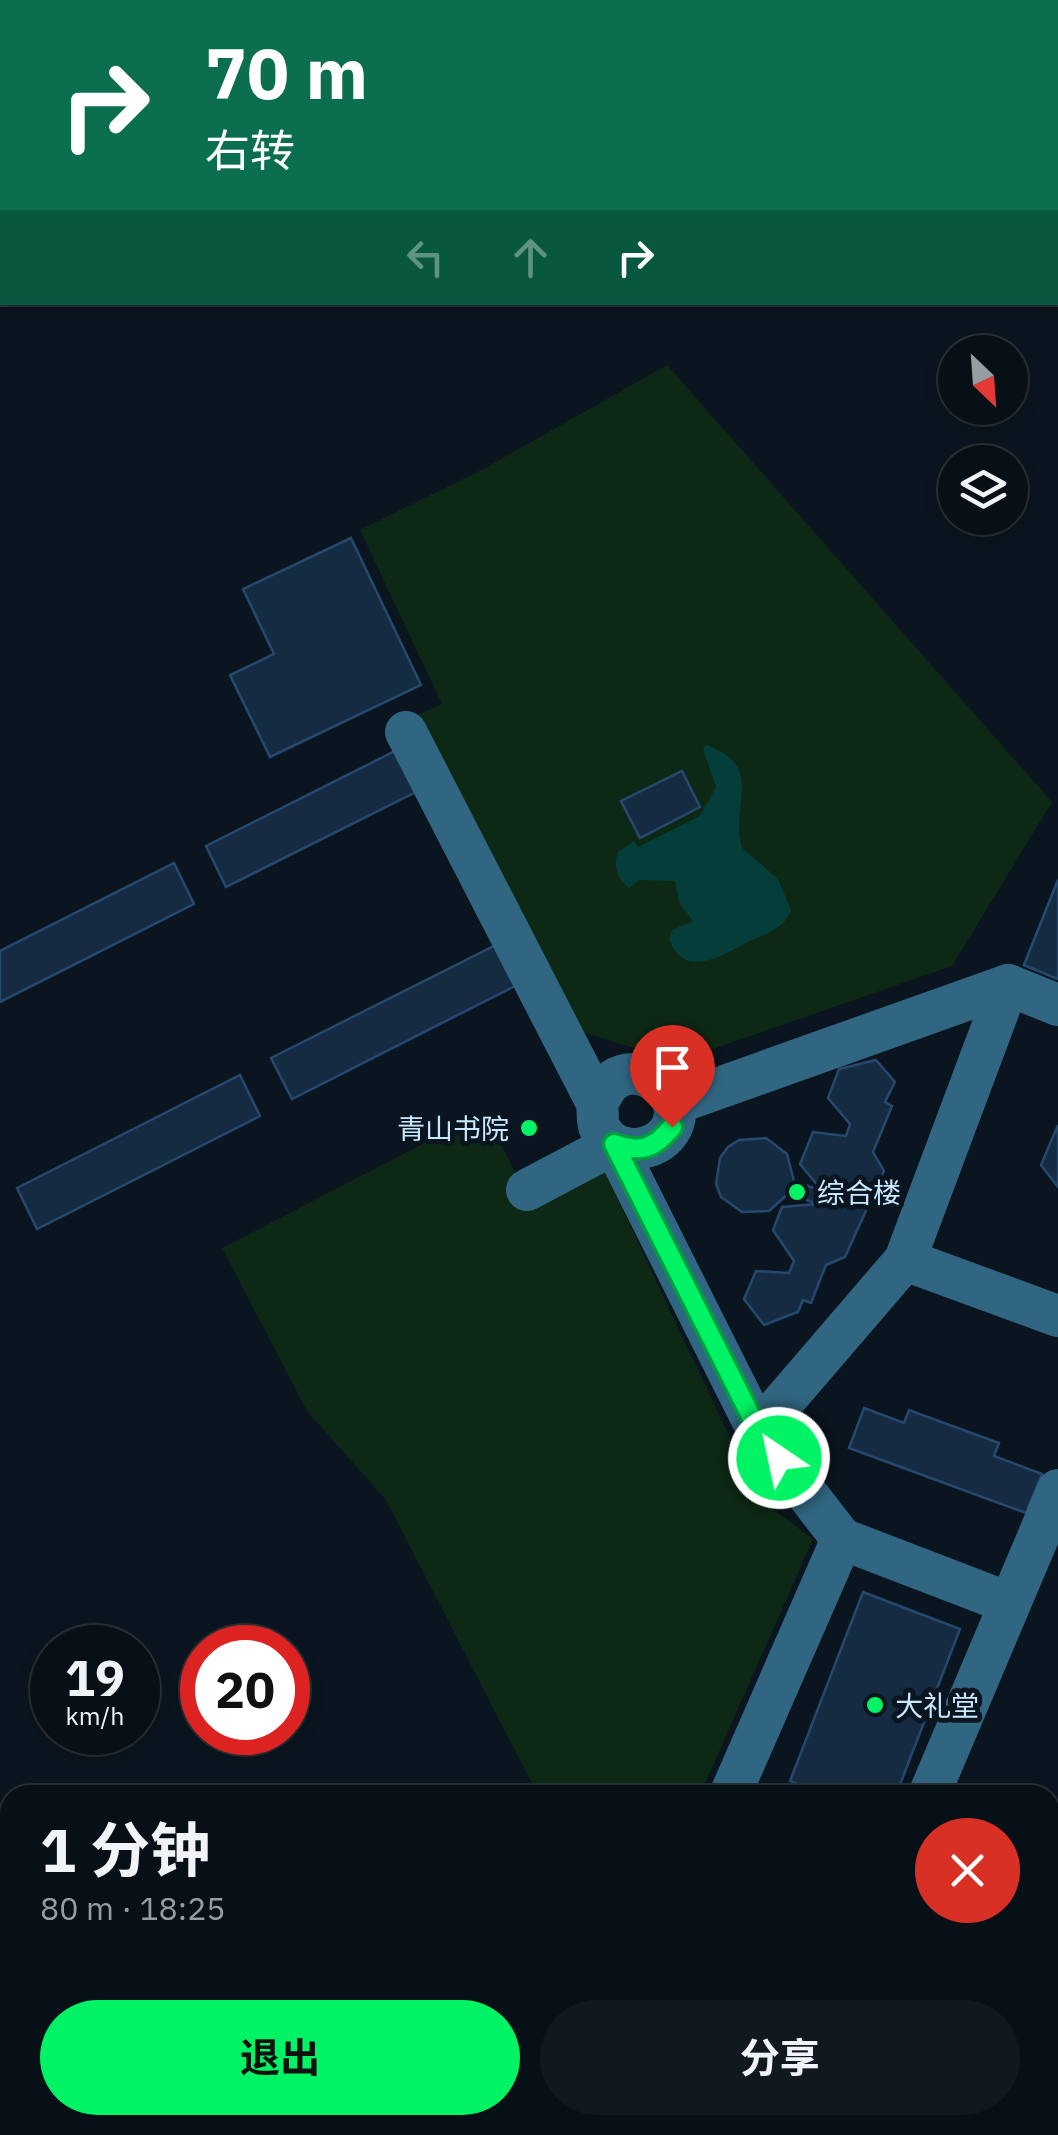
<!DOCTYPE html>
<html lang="zh">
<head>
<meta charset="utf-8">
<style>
  :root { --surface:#081017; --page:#111920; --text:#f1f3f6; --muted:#989da1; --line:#293036; --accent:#00f364 }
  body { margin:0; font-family:"IBM Plex Sans","Noto Sans SC",sans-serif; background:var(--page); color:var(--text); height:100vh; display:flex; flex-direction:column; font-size:38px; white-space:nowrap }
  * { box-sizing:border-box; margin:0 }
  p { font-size:32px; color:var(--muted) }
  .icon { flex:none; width:55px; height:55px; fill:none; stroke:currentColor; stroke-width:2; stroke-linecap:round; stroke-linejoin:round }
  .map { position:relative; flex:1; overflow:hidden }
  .panel { position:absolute; left:0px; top:1785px; width:1060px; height:350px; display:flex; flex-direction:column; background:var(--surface); border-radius:30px 30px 0 0; box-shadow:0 5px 15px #0003,0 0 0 2px var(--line) }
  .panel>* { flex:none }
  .hud { position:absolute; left:0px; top:0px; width:1060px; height:305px; box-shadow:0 5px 15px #0003,0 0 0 2px var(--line); background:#0b6e4f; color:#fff; overflow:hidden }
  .needle { width:65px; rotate:155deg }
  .tools { position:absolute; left:938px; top:335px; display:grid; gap:20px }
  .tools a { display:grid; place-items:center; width:90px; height:90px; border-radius:50%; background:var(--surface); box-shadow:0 5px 15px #0003,0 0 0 2px var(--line); font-size:50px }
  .speed { position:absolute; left:30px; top:1625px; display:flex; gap:20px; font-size:50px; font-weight:700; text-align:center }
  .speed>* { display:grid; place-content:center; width:130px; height:130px; border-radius:50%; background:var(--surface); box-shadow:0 5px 15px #0003,0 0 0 2px var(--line); line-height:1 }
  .speed small { font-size:25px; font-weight:400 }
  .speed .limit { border:15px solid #d22; background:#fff; color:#111 }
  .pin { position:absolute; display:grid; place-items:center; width:85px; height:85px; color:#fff; margin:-102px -42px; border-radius:50% 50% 50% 0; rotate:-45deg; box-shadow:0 0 10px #0007 }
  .pin .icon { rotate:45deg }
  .me { position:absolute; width:110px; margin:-55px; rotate:326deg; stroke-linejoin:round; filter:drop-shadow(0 0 8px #0008) }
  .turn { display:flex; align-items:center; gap:35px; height:210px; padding:0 40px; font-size:45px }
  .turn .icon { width:130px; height:130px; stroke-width:2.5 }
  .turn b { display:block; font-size:70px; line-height:85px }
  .lanes { display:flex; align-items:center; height:95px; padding:0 40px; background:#0003; justify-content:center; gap:50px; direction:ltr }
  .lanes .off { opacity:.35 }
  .round { display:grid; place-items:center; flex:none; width:105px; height:105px; border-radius:52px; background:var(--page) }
  .head { display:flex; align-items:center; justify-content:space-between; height:170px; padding:0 40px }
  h1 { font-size:60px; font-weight:700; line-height:75px }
  .primary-button { display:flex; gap:20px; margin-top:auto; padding:20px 40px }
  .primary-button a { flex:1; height:115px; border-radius:60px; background:var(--accent); color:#111; font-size:40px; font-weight:700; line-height:115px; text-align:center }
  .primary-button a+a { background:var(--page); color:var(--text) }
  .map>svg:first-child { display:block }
  .green { fill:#0d2915 }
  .water { fill:#053d3a }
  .building { fill:#152b41; stroke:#25496f; stroke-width:2.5 }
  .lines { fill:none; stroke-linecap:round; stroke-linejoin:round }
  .minor { stroke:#316682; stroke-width:42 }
  .major { stroke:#4f5aff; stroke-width:55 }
  .route-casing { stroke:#009e41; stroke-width:25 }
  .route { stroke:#00f364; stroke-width:18 }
  .poi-dot { fill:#00f364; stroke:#0a151f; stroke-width:4 }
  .labels { text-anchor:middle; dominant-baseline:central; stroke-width:10; stroke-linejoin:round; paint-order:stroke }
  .poi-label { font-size:28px; fill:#c8e8ff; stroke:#0a151f; text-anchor:start }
</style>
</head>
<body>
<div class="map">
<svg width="1058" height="2135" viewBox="0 0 1058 2135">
  <rect width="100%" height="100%" fill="#0a151f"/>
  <g class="green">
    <polygon points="667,365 1052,802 952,966 678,1061 581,1032 417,715 442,704 360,530 485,468"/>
    <polygon points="484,1112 531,1202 601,1164 759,1499 813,1539 700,1795 538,1795 386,1500 307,1411 222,1248"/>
  </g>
  <path class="water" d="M706 745C767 766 729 806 742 848L778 879 791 910C785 929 765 934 748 942 721 956 684 980 669 939L672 930 693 921 679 902 675 881 639 880 629 888C617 878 613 867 618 852L634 841 638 847 700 816 716 787 703 749Z"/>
  <g class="building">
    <polygon points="351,538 421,685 270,757 230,675 274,654 243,589"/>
    <polygon points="397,750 418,791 226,887 206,846"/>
    <polygon points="682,771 700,807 640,838 621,801"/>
    <polygon points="174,863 194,904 0,1002 0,951"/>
    <polygon points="1058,880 1058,979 1024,965"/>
    <polygon points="1058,880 1058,979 1024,965"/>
    <polygon points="494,946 515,986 292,1099 271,1058"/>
    <polygon points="876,1060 895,1082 885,1102 892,1106 873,1152 884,1171 845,1257 826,1265 811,1303 803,1300 798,1312 764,1325 744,1299 756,1271 789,1273 794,1261 773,1230 782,1207 817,1204 789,1193 769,1211 742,1212 721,1197 716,1184 720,1158 728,1147 739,1140 766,1138 787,1154 794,1181 822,1191 800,1164 813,1132 846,1136 850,1124 828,1098 839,1069"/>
    <polygon points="240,1075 260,1116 37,1229 17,1188"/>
    <polygon points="1058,1125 1058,1187 1041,1165"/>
    <polygon points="864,1408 904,1423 909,1410 999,1443 994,1456 1042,1474 1026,1513 849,1448"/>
    <polygon points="863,1592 960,1629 896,1795 826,1795 790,1781"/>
  </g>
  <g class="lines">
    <g class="minor">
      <path d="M406 732 597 1103C598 1109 597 1120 599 1126 616 1169 687 1146 673 1102 664 1077 630 1064 610 1083 605 1088 601 1097 597 1103"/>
      <polyline points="674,1104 1008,985"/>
      <polyline points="527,1190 614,1144 758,1431"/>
      <polyline points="905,1260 1058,1316"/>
      <polyline points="1009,1603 842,1539 758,1431 905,1260 1008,985 1058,1005"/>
      <polyline points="730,1795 842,1539"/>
      <polyline points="929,1795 1058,1490"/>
    </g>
    <g class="major">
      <polyline points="1050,1909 1058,1888"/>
      <polyline points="1050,2109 1058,2087"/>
      <polyline points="967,2135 970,2125"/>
    </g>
  </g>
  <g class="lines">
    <defs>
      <path id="route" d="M672 1127C654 1149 641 1153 614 1144L758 1430 779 1458"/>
    </defs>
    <use href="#route" class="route-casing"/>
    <use href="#route" class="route"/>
  </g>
  <g class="poi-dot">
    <circle cx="529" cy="1128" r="10"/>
    <circle cx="797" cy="1192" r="10"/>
    <circle cx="875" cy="1705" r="10"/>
  </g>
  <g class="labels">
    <g class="poi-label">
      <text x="509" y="1128" text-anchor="end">青山书院</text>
      <text x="817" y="1192">综合楼</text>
      <text x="895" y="1705">大礼堂</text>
    </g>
  </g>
</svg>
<div class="tools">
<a><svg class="needle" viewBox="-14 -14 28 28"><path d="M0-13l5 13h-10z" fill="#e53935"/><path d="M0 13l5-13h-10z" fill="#989da1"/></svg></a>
<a><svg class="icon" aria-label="layers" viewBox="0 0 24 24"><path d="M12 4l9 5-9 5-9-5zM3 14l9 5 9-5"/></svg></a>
</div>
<div class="speed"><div>19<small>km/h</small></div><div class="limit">20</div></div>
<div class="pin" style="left:672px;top:1127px;background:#d93025"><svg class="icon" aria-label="arrive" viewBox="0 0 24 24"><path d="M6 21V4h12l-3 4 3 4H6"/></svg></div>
<svg class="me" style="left:779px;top:1458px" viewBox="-20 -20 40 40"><circle r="17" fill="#00f364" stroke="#fff" stroke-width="3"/><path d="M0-11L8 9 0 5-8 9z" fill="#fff"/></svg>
<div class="hud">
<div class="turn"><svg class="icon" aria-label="right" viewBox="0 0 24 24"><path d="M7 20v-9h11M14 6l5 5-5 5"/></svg><div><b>70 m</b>右转</div></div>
<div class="lanes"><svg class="icon off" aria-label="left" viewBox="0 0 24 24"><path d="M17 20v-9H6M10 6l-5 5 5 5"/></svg><svg class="icon off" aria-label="ahead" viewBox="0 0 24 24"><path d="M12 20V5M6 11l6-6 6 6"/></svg><svg class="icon" aria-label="right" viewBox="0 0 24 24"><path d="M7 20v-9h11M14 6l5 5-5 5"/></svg></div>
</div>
<section class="panel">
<div class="head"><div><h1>1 分钟</h1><p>80 m · 18:25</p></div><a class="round" style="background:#d93025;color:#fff"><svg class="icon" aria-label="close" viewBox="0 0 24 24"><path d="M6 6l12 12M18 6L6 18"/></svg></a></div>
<div class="primary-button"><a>退出</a><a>分享</a></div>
</section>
</div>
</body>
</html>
